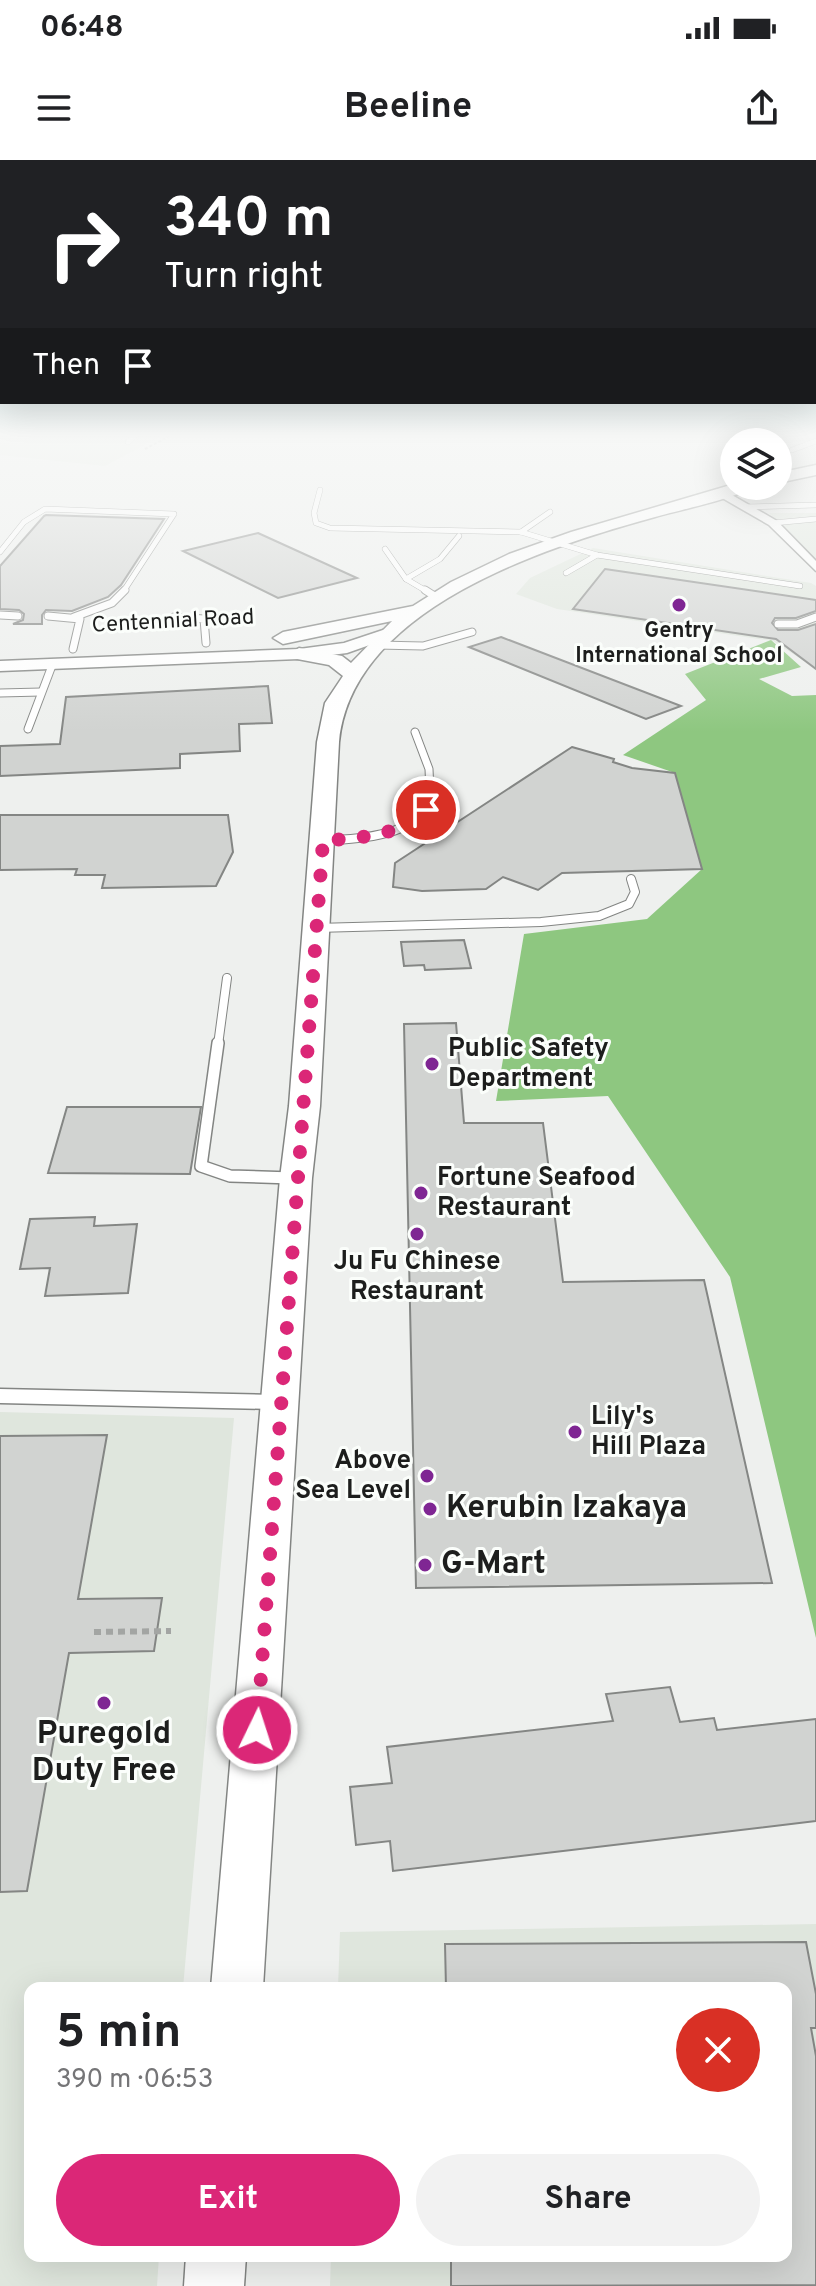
<!DOCTYPE html>
<html lang="en">
<head>
<meta charset="utf-8">
<style>
  :root { --surface:#fff; --page:#f2f2f2; --text:#202124; --muted:#757577; --accent:#db2777 }
  body { margin:0; font-family:Overpass,sans-serif; background:var(--page); color:var(--text); height:100vh; display:flex; flex-direction:column; font-size:30px; white-space:nowrap }
  * { box-sizing:border-box; margin:0 }
  p { font-size:26px; color:var(--muted) }
  .icon { flex:none; width:44px; height:44px; fill:none; stroke:currentColor; stroke-width:2; stroke-linecap:round; stroke-linejoin:round }
  .map { position:relative; flex:1; overflow:hidden }
  .panel { position:absolute; left:24px; top:1822px; width:768px; height:280px; display:flex; flex-direction:column; background:var(--surface); border-radius:16px; box-shadow:0 8px 32px #0002 }
  .panel>* { flex:none }
  .guide { position:absolute; left:0px; top:0px; width:816px; height:244px; box-shadow:0 8px 32px #0002; background:#202124; color:#fff; overflow:hidden }
  .buttons { position:absolute; left:720px; top:268px; display:grid; gap:16px }
  .buttons a { display:grid; place-items:center; width:72px; height:72px; border-radius:50%; background:var(--surface); box-shadow:0 8px 32px #0002; font-size:40px }
  .pin { position:absolute; display:grid; place-items:center; width:68px; height:68px; color:#fff; margin:-34px; border:4px solid #fff; border-radius:50%; box-shadow:0 2px 8px #0007 }
  .me { position:absolute; width:88px; margin:-44px; rotate:4deg; stroke-linejoin:round; filter:drop-shadow(0 0 6px #0008) }
  .turn { display:flex; align-items:center; gap:28px; height:168px; padding:0 32px; font-size:36px }
  .turn .icon { width:104px; height:104px; stroke-width:2.5 }
  .turn b { display:block; font-size:56px; line-height:68px }
  .then { display:flex; align-items:center; height:76px; padding:0 32px; background:#0003; gap:16px; font-size:30px }
  .round { display:grid; place-items:center; flex:none; width:84px; height:84px; border-radius:42px; background:var(--page) }
  .summary { display:flex; align-items:center; justify-content:space-between; height:136px; padding:0 32px }
  h1 { font-size:48px; font-weight:700; line-height:60px }
  .action { display:flex; gap:16px; margin-top:auto; padding:16px 32px }
  .action a { flex:1; height:92px; border-radius:48px; background:var(--accent); color:#fff; font-size:32px; font-weight:700; line-height:92px; text-align:center }
  .action a+a { background:var(--page); color:var(--text) }
  .status { display:flex; justify-content:space-between; align-items:center; height:56px; padding:0 40px; background:var(--surface); direction:ltr }
  .status svg { height:22px; fill:currentColor }
  header { display:flex; justify-content:space-between; align-items:center; height:104px; padding:0 32px; background:var(--surface); font-size:36px; font-weight:700 }
  .map>svg:first-child { display:block }
  .built { fill:#dfe6dd }
  .forest { fill:#8ec780 }
  .building { fill:#d1d3d1; stroke:#848684; stroke-width:2 }
  .lines { fill:none; stroke-linecap:round; stroke-linejoin:round }
  .service-far4-casing { stroke:#838583; stroke-width:6 }
  .service-far3-casing { stroke:#838583; stroke-width:9 }
  .service-far2-casing { stroke:#838583; stroke-width:10 }
  .service-far1-casing { stroke:#838583; stroke-width:14 }
  .service-casing { stroke:#838583; stroke-width:17 }
  .minor-casing { stroke:#838583; stroke-width:3 }
  .tertiary-casing { stroke:#838583; stroke-width:3 }
  .primary-casing { stroke:#838583; stroke-width:3 }
  .path-far1 { stroke:#a3a5a3; stroke-width:2; stroke-dasharray:3 2; stroke-linecap:butt }
  .path { stroke:#a3a5a3; stroke-width:6; stroke-dasharray:7 5; stroke-linecap:butt }
  .service-far4 { stroke:#fff; stroke-width:5 }
  .service-far3 { stroke:#fff; stroke-width:7 }
  .service-far2 { stroke:#fff; stroke-width:8 }
  .service-far1 { stroke:#fff; stroke-width:11 }
  .service { stroke:#fff; stroke-width:14 }
  .minor { fill:#fff; fill-rule:evenodd }
  .tertiary { fill:#fff; fill-rule:evenodd }
  .primary { fill:#fff; fill-rule:evenodd }
  .route { stroke:#db2777; stroke-width:14; stroke-dasharray:0 25.2 }
  .poi-dot { fill:#7f2693; stroke:#fbfefb; stroke-width:3 }
  .labels { text-anchor:middle; dominant-baseline:central; stroke-width:6; stroke-linejoin:round; paint-order:stroke }
  .far-street-label { font-size:22px; fill:#1d1e1d; stroke:#fbfefb }
  .far-poi-label { font-size:22px; font-weight:bold; fill:#1d1e1d; stroke:#fbfefb }
  .poi-label { font-size:26px; font-weight:bold; fill:#1d1e1d; stroke:#fbfefb; text-anchor:start }
  .near-poi-label { font-size:32px; font-weight:bold; fill:#1d1e1d; stroke:#fbfefb; text-anchor:start }
</style>
</head>
<body>
<div class="status"><b>06:48</b><svg viewBox="0 0 49 12"><path d="M0 12V9h3v3zM5 12V6h3v6zM10 12V3h3v9zM15 12V0h3v12zM26 1h20v11H26zM47 4h2v5h-2z"/></svg></div>
<header><svg class="icon" aria-label="menu" viewBox="0 0 24 24"><path d="M4 6h16M4 12h16M4 18h16"/></svg>Beeline<svg class="icon" aria-label="share" viewBox="0 0 24 24"><path d="M12 15V3M7 8l5-5 5 5M5 13v7h14v-7"/></svg></header>
<div class="map">
<svg width="816" height="2126" viewBox="0 0 816 2126">
  <rect width="100%" height="100%" fill="#eef0ee"/>
  <g class="built">
    <polygon points="0,274 165,274 105,306 0,295"/>
    <polygon points="769,353 816,353 816,402"/>
    <polygon points="593,388 811,423 816,426 816,499 804,501 773,481 557,449 516,434 530,418"/>
    <polygon points="0,1252 234,1258 183,1828 30,1828 30,2096 159,2096 157,2126 0,2126"/>
    <polygon points="816,1764 816,2126 330,2126 331,2096 786,2096 786,1828 338,1828 340,1772"/>
  </g>
  <polygon class="forest" points="771,480 801,507 759,519 792,536 816,535 816,1478 730,1117 608,936 496,941 524,774 647,759 702,709 675,613 623,595 706,540 685,514"/>
  <g class="building">
    <polygon points="44,356 46,355 164,359 121,425 108,437 72,451 46,450 42,455 42,464 13,464 23,460 24,454 19,450 0,449 0,406"/>
    <polygon points="258,373 357,418 278,438 183,391"/>
    <polygon points="605,409 816,440 816,451 796,458 775,458 772,463 778,470 798,470 816,464 816,509 776,479 573,449"/>
    <polygon points="501,477 681,546 646,559 469,487"/>
    <polygon points="268,526 272,563 239,564 240,591 180,594 180,608 0,616 0,586 60,584 66,537"/>
    <polygon points="572,587 614,599 613,602 632,608 675,613 702,709 562,713 538,730 503,717 486,729 422,731 393,727 395,703"/>
    <polygon points="0,655 228,655 233,692 216,726 102,728 105,715 75,715 77,709 0,710"/>
    <polygon points="464,780 471,808 425,810 424,805 404,806 401,782"/>
    <polygon points="456,863 464,963 543,963 563,1122 704,1120 772,1423 416,1428 404,864"/>
    <polygon points="67,947 201,947 190,1014 48,1013"/>
    <polygon points="95,1057 94,1066 137,1064 128,1133 45,1136 50,1108 20,1109 30,1059"/>
    <polygon points="107,1275 78,1439 162,1438 154,1491 69,1493 27,1731 0,1732 0,1276"/>
    <polygon points="670,1527 680,1562 714,1558 717,1570 816,1559 816,1661 393,1711 390,1681 356,1685 350,1627 392,1623 387,1587 613,1561 606,1534"/>
    <polygon points="806,1782 816,1834 816,1868 811,1868 816,1896 816,2125 451,2126 451,2096 786,2096 786,1828 446,1828 445,1784"/>
  </g>
  <g class="lines">
    <defs>
      <g id="service-far4">
        <polyline points="128,282 136,274"/>
        <polyline points="792,290 816,281"/>
        <polyline points="320,330 314,353 316,363 330,368 521,372 597,395 800,426"/>
        <polyline points="747,347 816,345"/>
        <polyline points="773,363 816,359"/>
        <polyline points="521,372 550,352"/>
        <polyline points="385,389 406,419 428,432"/>
        <polyline points="0,392 24,362 45,349 174,354 123,432"/>
        <polyline points="566,413 597,395"/>
        <polyline points="406,419 440,399 459,376"/>
      </g>
      <g id="service-far3">
        <polyline points="425,430 436,437"/>
        <polyline points="0,455 18,456"/>
        <polyline points="48,456 80,459 73,489"/>
        <polyline points="74,457 112,443 125,430"/>
        <polyline points="174,457 204,459 206,483"/>
        <polyline points="778,464 797,464 816,457"/>
        <polyline points="377,485 423,486 472,472"/>
        <polyline points="0,533 41,532"/>
        <polyline points="28,569 53,503"/>
        <polyline points="415,572 429,609 430,632"/>
      </g>
      <g id="service-far2">
        <path d="M323 681C359 678 427 678 430 630"/>
        <polyline points="316,768 541,762 599,756 629,744 635,732 631,719"/>
        <polyline points="218,885 227,818"/>
      </g>
      <polyline id="service-far1" points="218,883 201,1006 230,1016 292,1018"/>
      <polyline id="service" points="0,1236 273,1242"/>
      <polygon id="minor" points="717,331 725,331 777,361 816,401 816,411 769,365 717,335"/>
      <polygon id="tertiary" points="389,468 397,473 395,476 347,493 299,499 0,511 0,501 299,489 344,483"/>
      <g id="primary">
        <polygon points="739,274 753,274 754,282 740,282"/>
        <polygon points="816,305 816,315 778,323 778,313"/>
        <path d="M734 324 754 326C741 337 676 351 655 357 546 387 352 448 339 582L320 946 312 1018 263 1828H211L280 1018 289 946 317 582 325 543 343 516 329 505 292 498 289 494 299 488 342 496 351 503 392 461 283 484 273 478 283 472 413 446 451 422 509 394 571 372Z"/>
        <polygon points="186,2096 246,2096 244,2126 184,2126"/>
      </g>
    </defs>
    <use href="#service-far4" class="service-far4-casing"/>
    <use href="#service-far3" class="service-far3-casing"/>
    <use href="#service-far2" class="service-far2-casing"/>
    <use href="#service-far1" class="service-far1-casing"/>
    <use href="#service" class="service-casing"/>
    <use href="#minor" class="minor-casing"/>
    <use href="#tertiary" class="tertiary-casing"/>
    <use href="#primary" class="primary-casing"/>
    <polyline class="path-far1" points="145,289 173,274"/>
    <polyline class="path" points="94,1472 171,1471"/>
    <use href="#service-far4" class="service-far4"/>
    <use href="#service-far3" class="service-far3"/>
    <use href="#service-far2" class="service-far2"/>
    <use href="#service-far1" class="service-far1"/>
    <use href="#service" class="service"/>
    <use href="#minor" class="minor"/>
    <use href="#tertiary" class="tertiary"/>
    <use href="#primary" class="primary"/>
  </g>
  <linearGradient id="sky" x2="0" y2="1"><stop stop-color="#81b9bc"/><stop offset="0.48" stop-color="#f7f8f7"/><stop offset="1" stop-color="#f7f8f7" stop-opacity="0"/></linearGradient>
  <rect width="816" height="572" fill="url(#sky)"/>
  <g class="lines">
    <path class="route" d="M257 1570 323 681C360 677 399 677 426 650"/>
  </g>
  <g class="poi-dot">
    <circle cx="679" cy="445" r="8"/>
    <circle cx="432" cy="904" r="8"/>
    <circle cx="421" cy="1033" r="8"/>
    <circle cx="417" cy="1074" r="8"/>
    <circle cx="575" cy="1272" r="8"/>
    <circle cx="427" cy="1316" r="8"/>
    <circle cx="430" cy="1349" r="8"/>
    <circle cx="425" cy="1405" r="8"/>
    <circle cx="104" cy="1543" r="8"/>
  </g>
  <g class="labels">
    <g class="far-street-label">
      <text transform="translate(173 462) rotate(-3)">Centennial Road</text>
    </g>
    <g class="far-poi-label">
      <text x="679" y="471">Gentry<tspan x="679" dy="25">International School</tspan></text>
    </g>
    <g class="poi-label">
      <text x="448" y="889">Public Safety<tspan x="448" dy="30">Department</tspan></text>
      <text x="437" y="1018">Fortune Seafood<tspan x="437" dy="30">Restaurant</tspan></text>
      <text x="417" y="1102" text-anchor="middle">Ju Fu Chinese<tspan x="417" dy="30">Restaurant</tspan></text>
      <text x="591" y="1257">Lily's<tspan x="591" dy="30">Hill Plaza</tspan></text>
      <text x="411" y="1301" text-anchor="end">Above<tspan x="411" dy="30">Sea Level</tspan></text>
    </g>
    <g class="near-poi-label">
      <text x="446" y="1349">Kerubin Izakaya</text>
      <text x="441" y="1405">G-Mart</text>
      <text x="104" y="1575" text-anchor="middle">Puregold<tspan x="104" dy="37">Duty Free</tspan></text>
    </g>
  </g>
</svg>
<div class="buttons">
<a><svg class="icon" aria-label="layers" viewBox="0 0 24 24"><path d="M12 4l9 5-9 5-9-5zM3 14l9 5 9-5"/></svg></a>
</div>
<div class="pin" style="left:426px;top:650px;background:#d93025"><svg class="icon" aria-label="arrive" viewBox="0 0 24 24"><path d="M6 21V4h12l-3 4 3 4H6"/></svg></div>
<svg class="me" style="left:257px;top:1570px" viewBox="-20 -20 40 40"><circle r="17" fill="#db2777" stroke="#fff" stroke-width="3"/><path d="M0-11L8 9 0 5-8 9z" fill="#fff"/></svg>
<div class="guide">
<div class="turn"><svg class="icon" aria-label="right" viewBox="0 0 24 24"><path d="M7 20v-9h11M14 6l5 5-5 5"/></svg><div><b>340 m</b>Turn right</div></div>
<div class="then">Then<svg class="icon" aria-label="arrive" viewBox="0 0 24 24"><path d="M6 21V4h12l-3 4 3 4H6"/></svg></div>
</div>
<section class="panel">
<div class="summary"><div><h1>5 min</h1><p>390 m · 06:53</p></div><a class="round" style="background:#d93025;color:#fff"><svg class="icon" aria-label="close" viewBox="0 0 24 24"><path d="M6 6l12 12M18 6L6 18"/></svg></a></div>
<div class="action"><a>Exit</a><a>Share</a></div>
</section>
</div>
</body>
</html>
